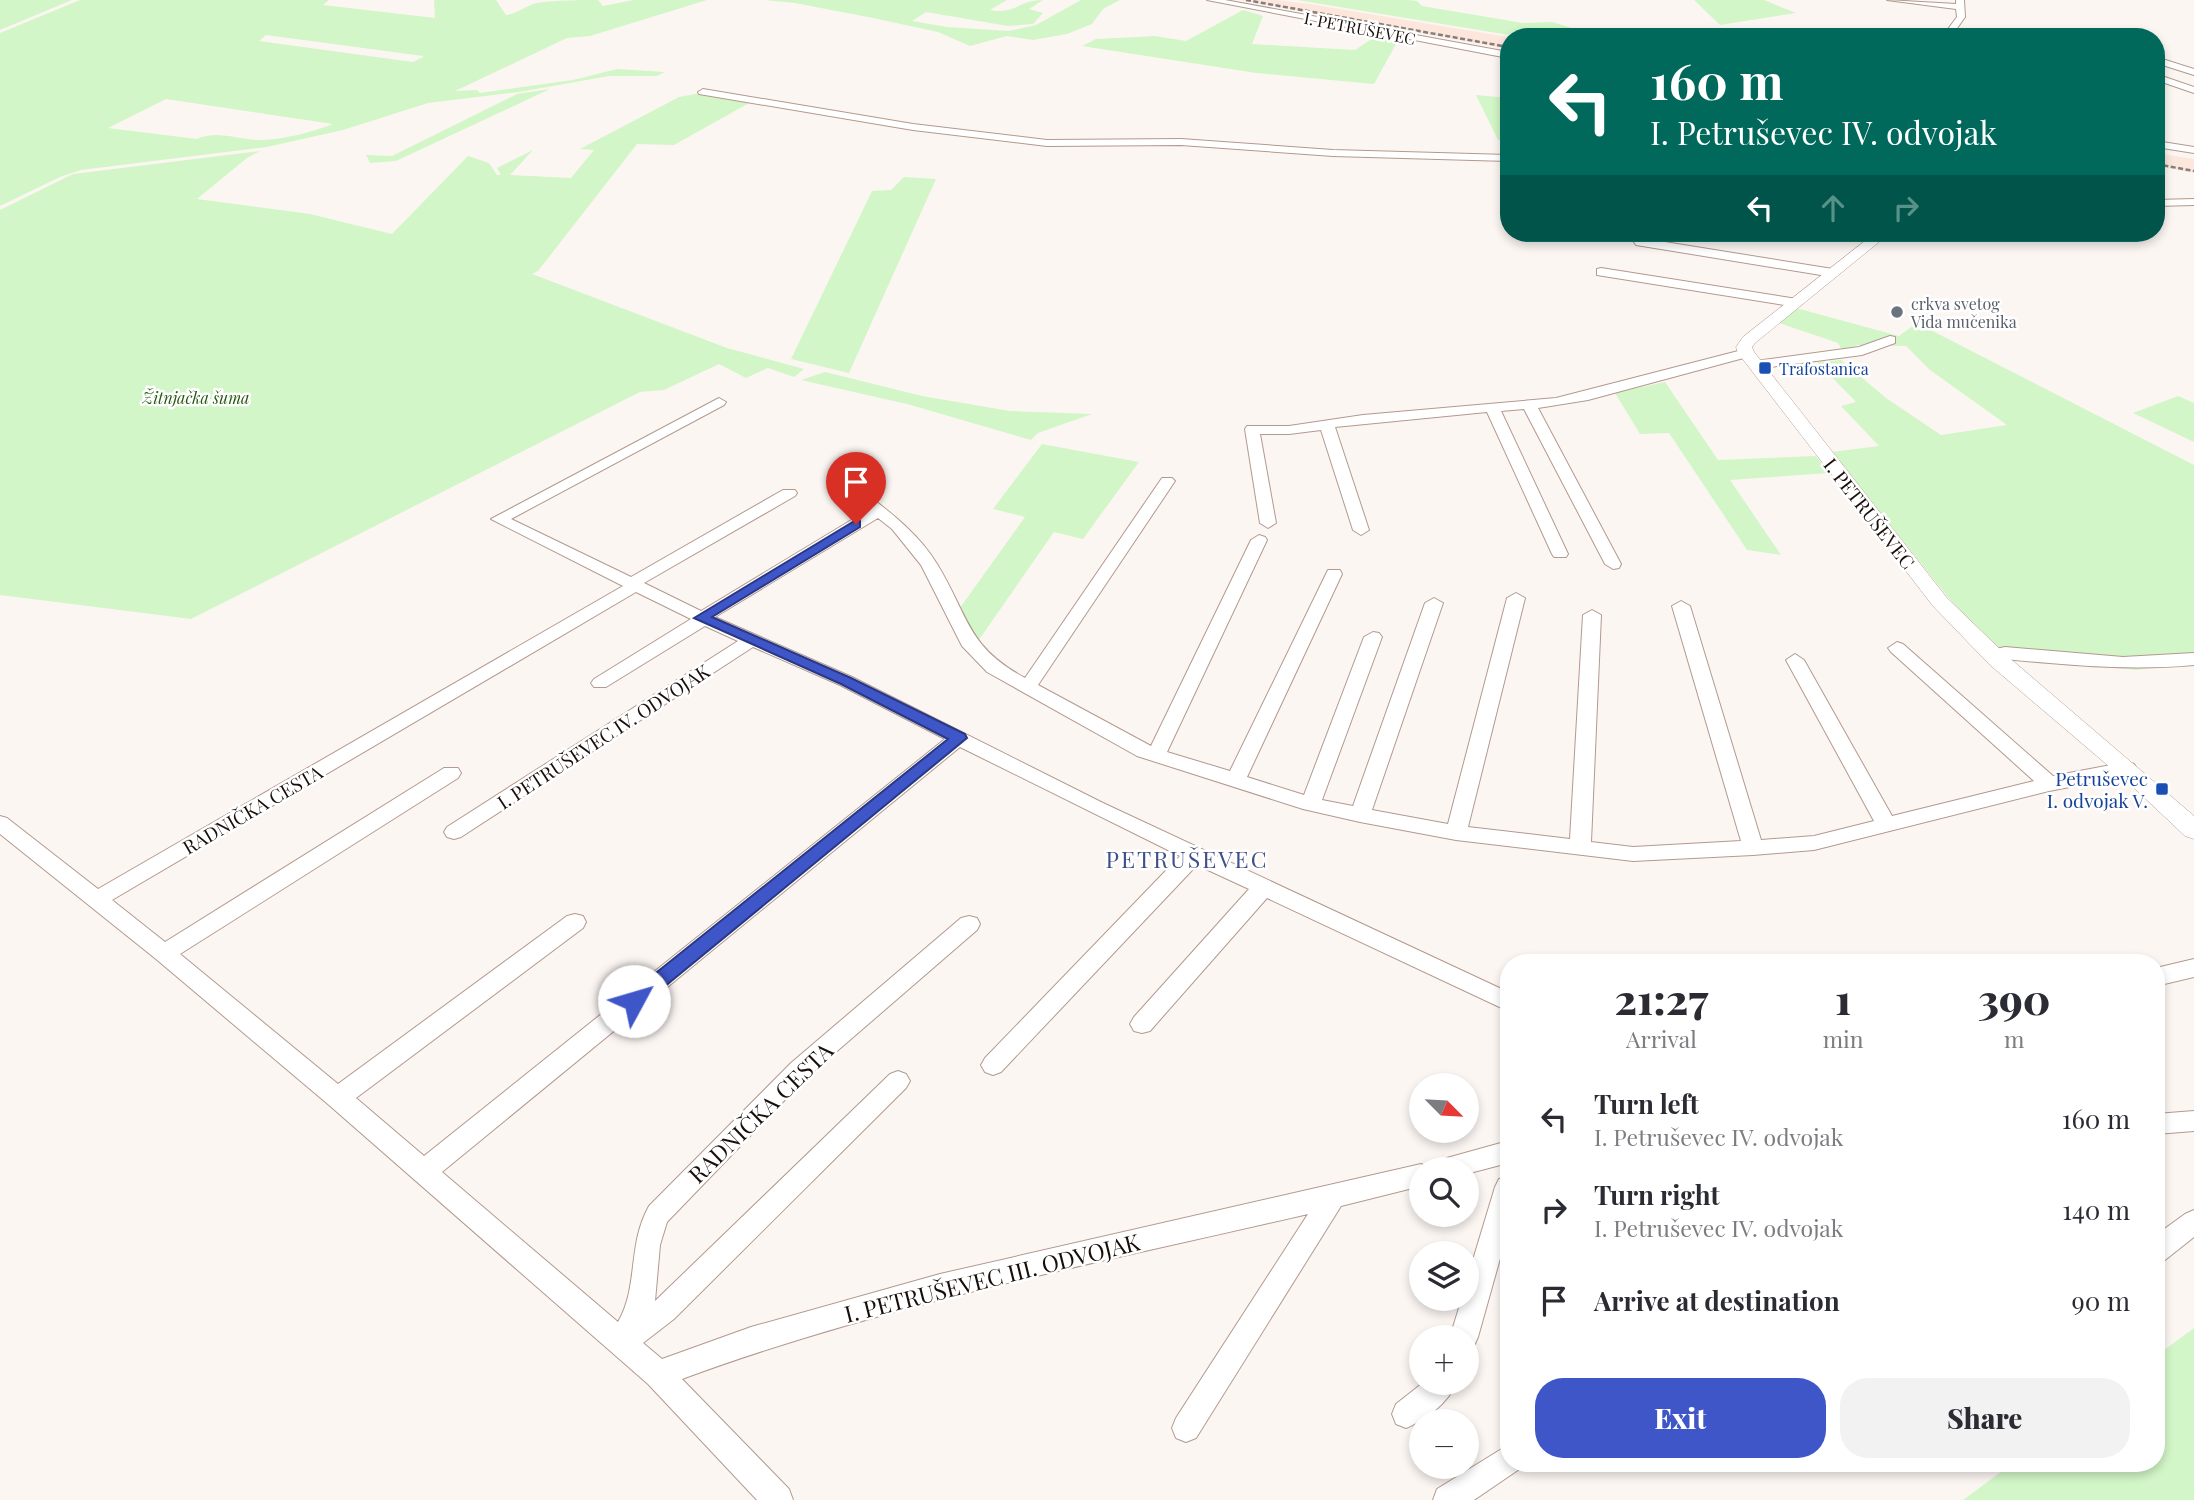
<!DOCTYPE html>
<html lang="en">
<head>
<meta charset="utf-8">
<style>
  :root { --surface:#fff; --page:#f2f2f3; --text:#2b2b33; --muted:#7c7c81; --accent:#3f56c9 }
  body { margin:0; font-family:"Playfair Display",serif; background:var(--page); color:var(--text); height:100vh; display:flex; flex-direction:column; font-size:26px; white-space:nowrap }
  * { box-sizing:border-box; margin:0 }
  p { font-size:23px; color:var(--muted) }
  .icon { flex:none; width:38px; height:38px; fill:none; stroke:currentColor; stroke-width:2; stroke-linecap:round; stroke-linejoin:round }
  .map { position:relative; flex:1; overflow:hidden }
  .side { position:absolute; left:1500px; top:954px; width:665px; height:518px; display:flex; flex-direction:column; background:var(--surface); border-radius:28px; box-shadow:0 4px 10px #0003 }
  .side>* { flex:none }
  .guide { position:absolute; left:1500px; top:28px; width:665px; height:214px; border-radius:28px; box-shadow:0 4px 10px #0003; background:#00695c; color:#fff; overflow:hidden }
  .needle { width:46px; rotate:114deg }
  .fabs { position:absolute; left:1409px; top:1073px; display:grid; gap:14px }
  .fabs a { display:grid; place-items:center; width:70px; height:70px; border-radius:50%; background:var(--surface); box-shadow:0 4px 10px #0003; font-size:35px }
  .pin { position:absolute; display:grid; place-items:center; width:60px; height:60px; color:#fff; margin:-72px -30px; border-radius:50% 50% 50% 0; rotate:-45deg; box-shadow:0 0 7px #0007 }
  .pin .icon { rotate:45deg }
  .me { position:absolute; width:77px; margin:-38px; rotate:51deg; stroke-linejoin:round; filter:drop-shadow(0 0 5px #0008) }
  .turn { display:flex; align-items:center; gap:24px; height:147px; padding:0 35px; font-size:32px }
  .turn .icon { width:91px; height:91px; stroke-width:2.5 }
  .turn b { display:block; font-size:49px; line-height:60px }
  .lanes { display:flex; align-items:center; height:66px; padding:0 35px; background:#0003; justify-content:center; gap:35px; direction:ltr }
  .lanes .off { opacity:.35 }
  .eta { display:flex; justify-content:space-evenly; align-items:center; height:119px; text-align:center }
  .eta b { font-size:42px; font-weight:800; line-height:49px }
  .action { display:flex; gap:14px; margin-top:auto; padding:14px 35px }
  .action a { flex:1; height:80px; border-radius:28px; background:var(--accent); color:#fff; font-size:28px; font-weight:800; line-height:80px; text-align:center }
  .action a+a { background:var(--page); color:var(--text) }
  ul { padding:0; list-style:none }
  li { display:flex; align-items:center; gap:21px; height:91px; padding:0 35px }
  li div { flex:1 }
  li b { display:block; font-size:26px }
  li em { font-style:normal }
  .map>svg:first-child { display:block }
  .built { fill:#fde7dd }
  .green { fill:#d2f6c7; fill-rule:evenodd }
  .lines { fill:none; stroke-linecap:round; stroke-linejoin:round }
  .minor-casing { stroke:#b3998e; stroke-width:2 }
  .tertiary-casing { stroke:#b3998e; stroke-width:1 }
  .minor { fill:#fff; fill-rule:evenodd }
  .tertiary { fill:#fff; fill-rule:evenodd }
  .rail { stroke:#867e7a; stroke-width:2.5; stroke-dasharray:5 2.5; stroke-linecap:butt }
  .route { fill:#3f56c9; stroke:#293883; stroke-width:2 }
  .worship-dot { fill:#6b7280; stroke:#fff; stroke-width:2.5 }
  .transit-dot { fill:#1a4fb4; stroke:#fff; stroke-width:2.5 }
  .labels { text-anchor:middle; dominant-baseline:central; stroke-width:5; stroke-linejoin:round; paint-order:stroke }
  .far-street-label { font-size:16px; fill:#170e0a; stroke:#fff }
  .far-worship-label { font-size:16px; fill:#5b616d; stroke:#fff; text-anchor:start }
  .far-transit-label { font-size:16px; fill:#164399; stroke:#fff; text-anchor:start }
  .far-park-label { font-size:16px; font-style:italic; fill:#24570d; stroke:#fff }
  .street-label { font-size:19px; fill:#170e0a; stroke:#fff }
  .transit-label { font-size:19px; fill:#164399; stroke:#fff; text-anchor:end }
  .quarter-label { font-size:23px; letter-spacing:2px; fill:#3e4f8a; stroke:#fff }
  .near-street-label { font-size:23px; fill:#170e0a; stroke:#fff }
</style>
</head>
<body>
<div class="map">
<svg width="2194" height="1500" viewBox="0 0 2194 1500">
  <rect width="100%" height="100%" fill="#fcf6f3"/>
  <g class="built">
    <polygon points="1240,0 1277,0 1310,4 1508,37 1508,49"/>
    <polygon points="2156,153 2194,159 2194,173 2156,166"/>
  </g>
  <g class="green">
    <polygon points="0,0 72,0 0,30"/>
    <path d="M80 0H329L323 5 435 18 434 0H496L506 15C519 13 525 6 537 3 556 0 578 0 598 0L603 6 634 0H707L590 36 567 38 455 91 477 90 480 93 573 80 617 69 665 72 657 76H609L519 92 428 103 343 130 267 147 81 170 60 177 0 206V33ZM266 35 423 56V57L413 62 259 41ZM166 99 333 124C312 132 286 139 263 140 240 141 218 129 197 139L108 128Z"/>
    <path d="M764 0H1007L990 10C1017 15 1017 0 1043 0L1029 9 1043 13 1033 24 1008 26 926 12 912 21 947 27 1009 31 1036 25 1081 0H1120L1103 9 1092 24 1067 34 1033 40 1007 36 970 46 938 32 873 18 795 3Z"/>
    <polygon points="1297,0 1409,0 1417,1 1422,6 1523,23 1552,22 1602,37 1521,37"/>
    <polygon points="1694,0 1764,0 1796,13 1720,25"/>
    <polygon points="1243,10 1263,16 1252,44 1355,50 1376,36 1396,44 1374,84 1256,73 1082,46 1096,39 1155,36 1186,41"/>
    <polygon points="550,89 396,161 370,163 366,155 392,156 517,94"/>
    <polygon points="701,93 751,102 674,145 637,144 538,271 532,274 727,348 804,369 794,377 768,368 746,378 719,364 664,390 640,392 191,619 0,595 0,210 73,174 260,151 247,158 197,199 310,214 392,234 468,156 489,163 497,175 501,175 497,168 533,150 510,175 571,178 594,150 580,149 679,97"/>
    <polygon points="1476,95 1508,98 1508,140 1498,140"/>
    <polygon points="904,177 936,179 849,373 791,359 872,191 891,190"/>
    <polygon points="1796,308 1899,336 1917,323 2194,465 2194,663 2136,670 2008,657 1976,630 1951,601 1832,452 1879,446 1841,406 1856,402 1817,362 1841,360 1886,398 1941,435 2007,425 1930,370 1906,346 1858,345 1842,350 1838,343 1779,323"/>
    <polygon points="825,372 922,396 1010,411 1092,414 1038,433 1031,440 907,404 801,380"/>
    <polygon points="1665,382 1718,460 1816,456 1829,473 1730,480 1781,555 1747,550 1669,433 1640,434 1615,393"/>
    <polygon points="2178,396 2194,403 2194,442 2133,413"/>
    <polygon points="1042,444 1139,462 1083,539 1054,532 976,644 957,612 1025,517 993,509"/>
    <polygon points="2194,1328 2194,1500 1963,1500 2013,1463 2156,1463 2156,1356"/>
  </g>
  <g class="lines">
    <defs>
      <g id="minor">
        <polygon points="1207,0 1225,0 1508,52 1508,58"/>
        <polygon points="1887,0 1956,4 1956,0 1964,0 1965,17 1951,37 1942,37 1957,17 1956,9"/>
        <polygon points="2122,30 2129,37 2120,37 2117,33"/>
        <polygon points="2156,57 2194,69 2194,75 2156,63"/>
        <polygon points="2156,74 2194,87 2194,93 2156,80"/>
        <polygon points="703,89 913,124 1047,140 1181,139 1333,150 1508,155 1508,161 1333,156 1181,145 1047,146 913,130 699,94 698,92"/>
        <polygon points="2156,141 2194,147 2194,153 2156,147"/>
        <polygon points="2194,199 2194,205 2156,206 2156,200"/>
        <polygon points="1640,238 1833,269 1839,273 1833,277 1636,245 1634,242"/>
        <polygon points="1601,268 1797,299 1803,303 1797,307 1597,275 1597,269"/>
        <polygon points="1890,336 1895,337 1895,343 1862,355 1755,369 1748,365 1755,361 1859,347"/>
        <polygon points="1746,349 1753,353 1751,356 1588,400 1538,408 1621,564 1619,568 1613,569 1605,564 1524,409 1501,411 1568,554 1566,557 1554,557 1552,554 1487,412 1335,427 1369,530 1361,535 1353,530 1321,430 1289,434 1260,434 1276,523 1268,528 1260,523 1245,429 1247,426 1289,426 1363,415 1556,398"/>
        <path d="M719 398 726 402 724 405 511 519 631 577 783 490H795L797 493 795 496 644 583 701 611 868 510 850 495 858 490 864 492C891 513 919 534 937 564 969 616 966 646 1025 678L1162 478H1172L1175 481 1038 685 1151 746 1251 540 1259 535 1265 537 1267 540 1167 752 1230 771 1326 574 1328 570H1340L1342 574 1247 777 1304 795 1364 637 1373 632 1379 633 1382 637 1322 800 1353 806 1425 603 1434 598 1443 603 1372 810 1448 824 1507 598 1516 593 1525 598 1468 827 1570 839 1583 615 1592 610 1601 615 1591 842 1633 847 1741 841 1672 606 1681 601 1690 606 1761 840 1814 836 1874 821 1786 660 1795 654 1804 660 1892 816 2034 781 1891 652 1888 648 1897 642 1903 644 2053 776 2127 762 2134 764 2137 769 2134 774 2127 776 2049 791 1814 850 1753 855 1633 861 1456 840 1360 822 1303 809 1137 756 987 672 962 646 921 565 892 529 878 518 715 617 852 677 1103 803 1508 992V1011L1267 898 1150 1031 1142 1033 1134 1031 1130 1024 1134 1017 1249 889 1197 865 1001 1072 993 1075 985 1072 981 1065 985 1058 1180 856 960 747 442 1172 618 1322C639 1286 627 1245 649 1206L791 1063 961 918 969 916 977 918 980 924 977 930 807 1077 667 1222 660 1245 655 1301 890 1074 898 1071 906 1074 910 1081 906 1088 674 1319 643 1343 662 1359 751 1327 940 1274 1421 1164 1431 1169H1421V1186L1341 1206 1196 1438 1186 1442 1176 1438 1172 1428 1176 1418 1308 1214C1097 1263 885 1304 682 1379L789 1489 793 1500H757L648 1384 329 1105 156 959 0 834V816L7 818 98 889 623 586 491 519ZM636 592 691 619 594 679 591 683 594 687H606L705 626 738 641 447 827 444 832 447 837 454 839 461 837 753 647 840 685 945 739 424 1156 356 1098 583 928 586 922 583 916 575 914 567 916 338 1084 180 954 458 778 461 773 458 768H444L165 942 112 900Z"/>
        <path d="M2005 647 2123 657 2194 653V665C2130 671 2068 665 2005 659L1992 661 1983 655 1986 651Z"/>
        <polygon points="2194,959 2194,977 2156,986 2156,968"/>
        <polygon points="2194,1111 2194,1131 2156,1134 2156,1114"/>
        <polygon points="1508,1141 1508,1163 1466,1174 1466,1169 1432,1169 1436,1161"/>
        <polygon points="1508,1176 1508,1230 1478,1337 1474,1346 1466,1349 1466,1337 1450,1337 1462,1298 1466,1298 1466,1283 1495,1187 1499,1179"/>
        <polygon points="2194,1210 2194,1237 2165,1260 2156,1263 2156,1235 2185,1214"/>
        <path d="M1424 1382H1457C1448 1403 1426 1420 1406 1428L1396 1424 1392 1414 1396 1404Z"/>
        <polygon points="1508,1445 1508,1463 1521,1463 1518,1470 1474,1500 1433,1500 1437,1489"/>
      </g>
      <polygon id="tertiary" points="1875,233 1890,233 1755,343 1752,347 1754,352 1947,598 2006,655 2194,816 2194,839 2185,836 2132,786 1990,665 1933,606 1738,353 1736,347 1743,337"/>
    </defs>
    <use href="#minor" class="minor-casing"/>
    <use href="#tertiary" class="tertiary-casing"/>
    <use href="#minor" class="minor"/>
    <use href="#tertiary" class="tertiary"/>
    <g class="rail">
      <polyline points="1246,0 1508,47"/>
      <polyline points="2156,164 2194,171"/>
    </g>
  </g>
  <polygon class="route" points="856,520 860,521 860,527 712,617 851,678 965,734 967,738 641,1006 634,1009 627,1006 625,1001 627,996 948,739 841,684 694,618"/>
  <circle class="worship-dot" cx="1897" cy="312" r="7"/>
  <g class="transit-dot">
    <rect x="1758" y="361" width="14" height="14" rx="3.5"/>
    <rect x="2155" y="782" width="14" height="14" rx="3.5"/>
  </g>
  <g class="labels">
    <g class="far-street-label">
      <text transform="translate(1360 28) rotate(11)">I. PETRUŠEVEC</text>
    </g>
    <g class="far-worship-label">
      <text x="1911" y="303">crkva svetog<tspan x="1911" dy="18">Vida mučenika</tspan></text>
    </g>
    <g class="far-transit-label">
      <text x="1779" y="368">Trafostanica</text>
    </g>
    <g class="far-park-label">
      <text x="196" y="397">Žitnjačka šuma</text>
    </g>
    <g class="street-label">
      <text transform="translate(1870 513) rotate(52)">I. PETRUŠEVEC</text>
      <text transform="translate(603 736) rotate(-33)">I. PETRUŠEVEC IV. ODVOJAK</text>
      <text transform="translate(252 809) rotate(-30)">RADNIČKA CESTA</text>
    </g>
    <g class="transit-label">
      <text x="2148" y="778">Petruševec<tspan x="2148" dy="22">I. odvojak V.</tspan></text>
    </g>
    <g class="quarter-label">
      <text x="1187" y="858">PETRUŠEVEC</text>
    </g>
    <g class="near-street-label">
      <text transform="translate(760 1112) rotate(-44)">RADNIČKA CESTA</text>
      <text transform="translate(992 1277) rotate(-14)">I. PETRUŠEVEC III. ODVOJAK</text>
    </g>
  </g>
</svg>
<div class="fabs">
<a><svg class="needle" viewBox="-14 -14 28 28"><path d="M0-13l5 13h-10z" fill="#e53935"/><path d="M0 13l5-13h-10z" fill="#7c7c81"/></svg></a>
<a><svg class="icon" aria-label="search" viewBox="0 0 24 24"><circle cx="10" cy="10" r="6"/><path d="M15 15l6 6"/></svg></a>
<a><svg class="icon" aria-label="layers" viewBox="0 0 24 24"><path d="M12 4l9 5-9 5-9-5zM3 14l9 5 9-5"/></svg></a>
<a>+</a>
<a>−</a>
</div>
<div class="pin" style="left:856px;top:524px;background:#d93025"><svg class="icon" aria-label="arrive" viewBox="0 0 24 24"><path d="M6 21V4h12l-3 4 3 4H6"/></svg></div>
<svg class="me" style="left:634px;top:1001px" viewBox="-20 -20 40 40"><circle r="19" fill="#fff"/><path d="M0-13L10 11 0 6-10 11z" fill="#3f56c9"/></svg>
<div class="guide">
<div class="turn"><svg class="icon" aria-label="left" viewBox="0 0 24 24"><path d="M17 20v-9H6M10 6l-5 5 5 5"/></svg><div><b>160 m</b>I. Petruševec IV. odvojak</div></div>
<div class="lanes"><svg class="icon" aria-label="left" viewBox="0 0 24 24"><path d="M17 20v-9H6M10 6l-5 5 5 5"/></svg><svg class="icon off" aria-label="ahead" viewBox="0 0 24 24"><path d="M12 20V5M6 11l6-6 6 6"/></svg><svg class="icon off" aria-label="right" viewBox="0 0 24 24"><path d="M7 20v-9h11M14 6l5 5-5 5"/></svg></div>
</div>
<section class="side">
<div class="eta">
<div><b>21:27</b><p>Arrival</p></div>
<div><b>1</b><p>min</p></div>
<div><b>390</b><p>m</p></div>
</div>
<ul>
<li><svg class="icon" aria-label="left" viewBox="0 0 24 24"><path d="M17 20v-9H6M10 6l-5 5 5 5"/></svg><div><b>Turn left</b><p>I. Petruševec IV. odvojak</p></div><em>160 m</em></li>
<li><svg class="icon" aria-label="right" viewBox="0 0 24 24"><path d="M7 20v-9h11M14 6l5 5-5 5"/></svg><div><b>Turn right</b><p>I. Petruševec IV. odvojak</p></div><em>140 m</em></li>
<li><svg class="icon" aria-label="arrive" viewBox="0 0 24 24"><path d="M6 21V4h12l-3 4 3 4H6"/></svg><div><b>Arrive at destination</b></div><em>90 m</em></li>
</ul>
<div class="action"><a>Exit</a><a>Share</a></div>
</section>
</div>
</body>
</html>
